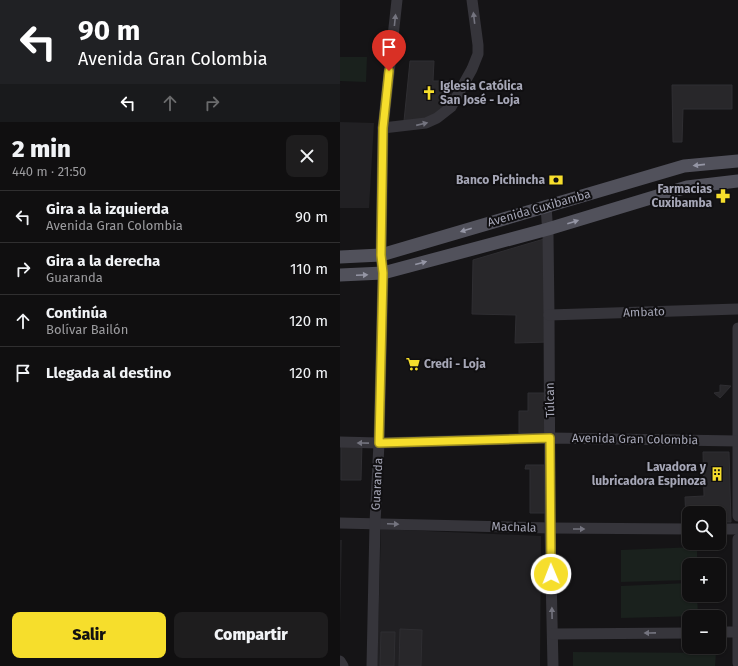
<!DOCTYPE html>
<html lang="es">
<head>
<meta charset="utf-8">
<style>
  :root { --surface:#100f10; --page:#1e1d1e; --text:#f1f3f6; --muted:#9c9c9f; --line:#302f30; --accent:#f6de2c }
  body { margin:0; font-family:"Fira Sans",sans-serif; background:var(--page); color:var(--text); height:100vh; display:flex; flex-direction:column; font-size:15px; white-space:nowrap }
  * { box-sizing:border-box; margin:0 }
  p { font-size:13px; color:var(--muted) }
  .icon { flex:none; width:22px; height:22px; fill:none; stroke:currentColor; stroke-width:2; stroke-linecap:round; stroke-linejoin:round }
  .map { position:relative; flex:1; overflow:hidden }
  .panel { display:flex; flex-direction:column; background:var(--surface); width:340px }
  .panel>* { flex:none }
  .top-card { background:#202124; color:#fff; overflow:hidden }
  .controls { position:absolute; left:342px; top:506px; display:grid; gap:8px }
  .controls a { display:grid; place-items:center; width:44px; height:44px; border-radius:8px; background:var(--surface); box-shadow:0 1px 3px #0004,0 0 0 1px var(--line); font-size:20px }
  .pin { position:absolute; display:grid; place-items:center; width:34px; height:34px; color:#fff; margin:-41px -17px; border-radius:50% 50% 50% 0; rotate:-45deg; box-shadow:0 0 4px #0007 }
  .pin .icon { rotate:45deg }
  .me { position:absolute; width:44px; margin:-22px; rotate:359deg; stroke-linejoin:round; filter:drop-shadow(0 0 3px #0008) }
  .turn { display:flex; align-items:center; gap:14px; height:84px; padding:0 12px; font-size:18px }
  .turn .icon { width:52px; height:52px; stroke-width:2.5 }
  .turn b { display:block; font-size:28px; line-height:34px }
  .lanes { display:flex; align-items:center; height:38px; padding:0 12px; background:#0003; justify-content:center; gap:20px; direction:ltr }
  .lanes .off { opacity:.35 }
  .round { display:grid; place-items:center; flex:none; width:42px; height:42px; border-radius:8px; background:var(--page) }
  .head { display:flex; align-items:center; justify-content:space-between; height:68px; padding:0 12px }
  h1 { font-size:24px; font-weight:800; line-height:30px }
  .cta { display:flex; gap:8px; margin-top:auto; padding:8px 12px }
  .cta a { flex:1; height:46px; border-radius:8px; background:var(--accent); color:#111; font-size:16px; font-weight:800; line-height:46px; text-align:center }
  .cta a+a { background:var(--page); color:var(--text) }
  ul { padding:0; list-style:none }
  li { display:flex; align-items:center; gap:12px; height:52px; padding:0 12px; border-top:1px solid var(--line) }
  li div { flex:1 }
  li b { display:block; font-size:15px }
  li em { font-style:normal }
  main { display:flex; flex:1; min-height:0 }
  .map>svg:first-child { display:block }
  .built { fill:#212023 }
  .green { fill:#1a211d }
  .building { fill:#28272a; stroke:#2f2e32 }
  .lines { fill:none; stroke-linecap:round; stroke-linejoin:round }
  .minor { stroke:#36353b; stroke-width:11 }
  .major { stroke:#51515b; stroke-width:13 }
  .oneway { fill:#74747f }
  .oneway2 { fill:#9596a5 }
  .route-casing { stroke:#a0901d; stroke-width:10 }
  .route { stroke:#f6de2c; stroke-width:7 }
  .labels { text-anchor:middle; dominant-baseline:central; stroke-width:4; stroke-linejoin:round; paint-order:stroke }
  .poi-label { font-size:12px; font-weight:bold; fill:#a6a7b7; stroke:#100f11; text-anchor:end }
  .street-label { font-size:12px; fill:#a6a7b7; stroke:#100f11 }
</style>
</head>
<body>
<main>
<section class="panel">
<div class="top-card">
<div class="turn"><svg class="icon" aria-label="left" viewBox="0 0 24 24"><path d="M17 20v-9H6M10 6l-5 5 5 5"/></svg><div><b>90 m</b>Avenida Gran Colombia</div></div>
<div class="lanes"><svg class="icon" aria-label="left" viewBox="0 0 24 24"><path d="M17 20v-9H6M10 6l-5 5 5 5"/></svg><svg class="icon off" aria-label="ahead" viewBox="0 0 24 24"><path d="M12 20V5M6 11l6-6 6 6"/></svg><svg class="icon off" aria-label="right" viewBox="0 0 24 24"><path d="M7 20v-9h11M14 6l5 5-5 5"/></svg></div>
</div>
<div class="head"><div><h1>2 min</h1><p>440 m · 21:50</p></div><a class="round"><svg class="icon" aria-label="close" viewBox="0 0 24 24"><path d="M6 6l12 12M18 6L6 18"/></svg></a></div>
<ul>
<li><svg class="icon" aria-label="left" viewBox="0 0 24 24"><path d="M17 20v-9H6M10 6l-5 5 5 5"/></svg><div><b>Gira a la izquierda</b><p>Avenida Gran Colombia</p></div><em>90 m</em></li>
<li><svg class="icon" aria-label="right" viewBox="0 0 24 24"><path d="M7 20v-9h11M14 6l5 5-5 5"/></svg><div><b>Gira a la derecha</b><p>Guaranda</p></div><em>110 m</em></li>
<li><svg class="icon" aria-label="ahead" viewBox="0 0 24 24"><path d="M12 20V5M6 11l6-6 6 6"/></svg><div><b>Continúa</b><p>Bolívar Bailón</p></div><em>120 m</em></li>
<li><svg class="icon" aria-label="arrive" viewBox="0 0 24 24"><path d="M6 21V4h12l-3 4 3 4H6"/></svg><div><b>Llegada al destino</b></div><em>120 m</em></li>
</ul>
<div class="cta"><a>Salir</a><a>Compartir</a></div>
</section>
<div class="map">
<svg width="398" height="666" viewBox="0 0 398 666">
  <rect width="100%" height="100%" fill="#151416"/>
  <g class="built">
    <polygon points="0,122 34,123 29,208 0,208"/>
    <polygon points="41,529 201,536 200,666 37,666"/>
    <polygon points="0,540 2,540 0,626"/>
  </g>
  <g class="green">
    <polygon points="0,57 27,57 26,82 0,81"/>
    <polygon points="357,547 357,565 349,565 349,580 281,582 281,550"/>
    <polygon points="349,583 349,595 357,595 358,616 281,618 281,586"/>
    <polygon points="233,652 376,653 375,666 233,666"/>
  </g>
  <g class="building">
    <polygon points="70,61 94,61 93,81 112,81 110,105 81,122 64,121"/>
    <polygon points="332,85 392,85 392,109 343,109 342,142 333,142"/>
    <polygon points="204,239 208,342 175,343 176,315 132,314 133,260"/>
    <polygon points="380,385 391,386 380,398 374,393 380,392"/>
    <polygon points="188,393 206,393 206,434 179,433 179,411 188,411"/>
    <polygon points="1,442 22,443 21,480 1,480"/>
    <polygon points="363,452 389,452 391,522 379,522 379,513 349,513 349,523 346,523 345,497 364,496"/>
    <polygon points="186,465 204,465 205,513 190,513 190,469 185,469"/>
    <polygon points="60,629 82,630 81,666 59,666"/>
    <polygon points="41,632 55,632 54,666 40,666"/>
  </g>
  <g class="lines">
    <g class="minor">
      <polyline points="43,128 86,123 97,118 111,107 132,69 138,54 138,45 132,0"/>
      <polyline points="206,206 208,235 209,315 210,528 213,666"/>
      <polyline points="209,315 398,309"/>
      <polyline points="398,328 398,516"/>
      <polyline points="0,442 39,443 211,438 398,441"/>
      <polyline points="0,523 210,528 349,529"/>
      <polyline points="379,529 398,529"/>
      <polyline points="398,539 398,663"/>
      <polyline points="379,632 398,632"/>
      <polyline points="213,634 349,633"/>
      <polyline points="0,661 3,666"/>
      <polyline points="32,666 35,523 39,443 43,273 41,255 43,128 57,0"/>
    </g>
    <g class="major">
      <polyline points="0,257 41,255 344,166 398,161"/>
      <polyline points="0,275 43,273 208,229 347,187 398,181"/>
    </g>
  </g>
  <defs><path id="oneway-solid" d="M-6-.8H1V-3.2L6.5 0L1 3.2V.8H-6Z"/></defs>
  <g class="oneway">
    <use href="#oneway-solid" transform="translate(134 18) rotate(-97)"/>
    <use href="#oneway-solid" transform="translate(55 20) rotate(-84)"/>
    <use href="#oneway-solid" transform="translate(82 124) rotate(-13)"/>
    <use href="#oneway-solid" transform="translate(23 443) rotate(-179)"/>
    <use href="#oneway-solid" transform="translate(53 524) rotate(2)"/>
    <use href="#oneway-solid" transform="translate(239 529)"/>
    <use href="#oneway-solid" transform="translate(212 613) rotate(-91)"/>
    <use href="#oneway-solid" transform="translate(310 633) rotate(179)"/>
  </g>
  <g class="oneway2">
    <use href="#oneway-solid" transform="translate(359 165) rotate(174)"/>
    <use href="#oneway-solid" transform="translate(233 222) rotate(-17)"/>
    <use href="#oneway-solid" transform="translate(126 230) rotate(163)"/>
    <use href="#oneway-solid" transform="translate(81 263) rotate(-15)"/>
    <use href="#oneway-solid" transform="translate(22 275) rotate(-2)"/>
  </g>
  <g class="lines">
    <defs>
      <polyline id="route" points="49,71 43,128 41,255 43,273 39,443 210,438 211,574"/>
    </defs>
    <use href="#route" class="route-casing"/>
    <use href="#route" class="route"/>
  </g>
  <defs>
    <symbol id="church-bare" viewBox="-9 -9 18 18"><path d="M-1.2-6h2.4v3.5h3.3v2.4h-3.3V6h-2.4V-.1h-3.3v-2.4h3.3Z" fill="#f6de2c" stroke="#100f11" stroke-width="2.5" paint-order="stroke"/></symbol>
    <symbol id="bank-bare" viewBox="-9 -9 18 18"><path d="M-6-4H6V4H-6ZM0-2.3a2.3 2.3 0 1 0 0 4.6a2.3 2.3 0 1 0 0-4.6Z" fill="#f6de2c" stroke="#100f11" stroke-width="2.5" paint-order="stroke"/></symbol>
    <symbol id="pharmacy-bare" viewBox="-9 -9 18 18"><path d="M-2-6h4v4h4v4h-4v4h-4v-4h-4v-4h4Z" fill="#f6de2c" stroke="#100f11" stroke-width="2.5" paint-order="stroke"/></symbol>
    <symbol id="supermarket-bare" viewBox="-9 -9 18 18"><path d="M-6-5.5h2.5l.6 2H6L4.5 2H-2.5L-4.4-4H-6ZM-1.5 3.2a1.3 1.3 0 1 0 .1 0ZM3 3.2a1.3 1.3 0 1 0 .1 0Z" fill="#f6de2c" stroke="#100f11" stroke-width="2.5" paint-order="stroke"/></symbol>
    <symbol id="building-bare" viewBox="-9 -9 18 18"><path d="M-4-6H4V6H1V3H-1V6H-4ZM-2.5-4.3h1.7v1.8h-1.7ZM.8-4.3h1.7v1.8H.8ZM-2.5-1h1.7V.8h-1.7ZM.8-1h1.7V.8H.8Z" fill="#f6de2c" stroke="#100f11" stroke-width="2.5" paint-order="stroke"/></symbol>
  </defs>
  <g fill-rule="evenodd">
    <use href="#church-bare" x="79" y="83" width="20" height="20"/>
    <use href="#bank-bare" x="206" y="170" width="20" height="20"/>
    <use href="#pharmacy-bare" x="373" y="186" width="20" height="20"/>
    <use href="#supermarket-bare" x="63" y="354" width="20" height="20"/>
    <use href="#building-bare" x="367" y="464" width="20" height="20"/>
  </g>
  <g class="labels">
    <g class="poi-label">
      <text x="100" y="86" text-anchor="start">Iglesia Católica<tspan x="100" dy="14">San José - Loja</tspan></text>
      <text x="205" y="180">Banco Pichincha</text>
      <text x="372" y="189">Farmacias<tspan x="372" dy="14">Cuxibamba</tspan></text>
      <text x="84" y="364" text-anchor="start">Credi - Loja</text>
      <text x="366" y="467">Lavadora y<tspan x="366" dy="14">lubricadora Espinoza</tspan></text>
    </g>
    <g class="street-label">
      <text transform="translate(199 208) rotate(-16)">Avenida Cuxibamba</text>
      <text transform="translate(304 312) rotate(-2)">Ambato</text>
      <text transform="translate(210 400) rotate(-91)">Túlcan</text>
      <text transform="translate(295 439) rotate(1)">Avenida Gran Colombia</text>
      <text transform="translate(37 484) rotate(-87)">Guaranda</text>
      <text transform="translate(174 527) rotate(2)">Machala</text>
    </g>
  </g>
</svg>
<div class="controls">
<a><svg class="icon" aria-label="search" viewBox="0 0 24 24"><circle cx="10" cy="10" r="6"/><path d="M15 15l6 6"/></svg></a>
<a>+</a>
<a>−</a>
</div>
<div class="pin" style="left:49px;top:71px;background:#d93025"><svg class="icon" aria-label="arrive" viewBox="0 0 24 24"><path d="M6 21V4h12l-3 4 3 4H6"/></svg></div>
<svg class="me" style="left:211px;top:574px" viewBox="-20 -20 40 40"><circle r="17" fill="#f6de2c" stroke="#fff" stroke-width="3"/><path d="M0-11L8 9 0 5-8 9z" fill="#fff"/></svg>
</div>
</main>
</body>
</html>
